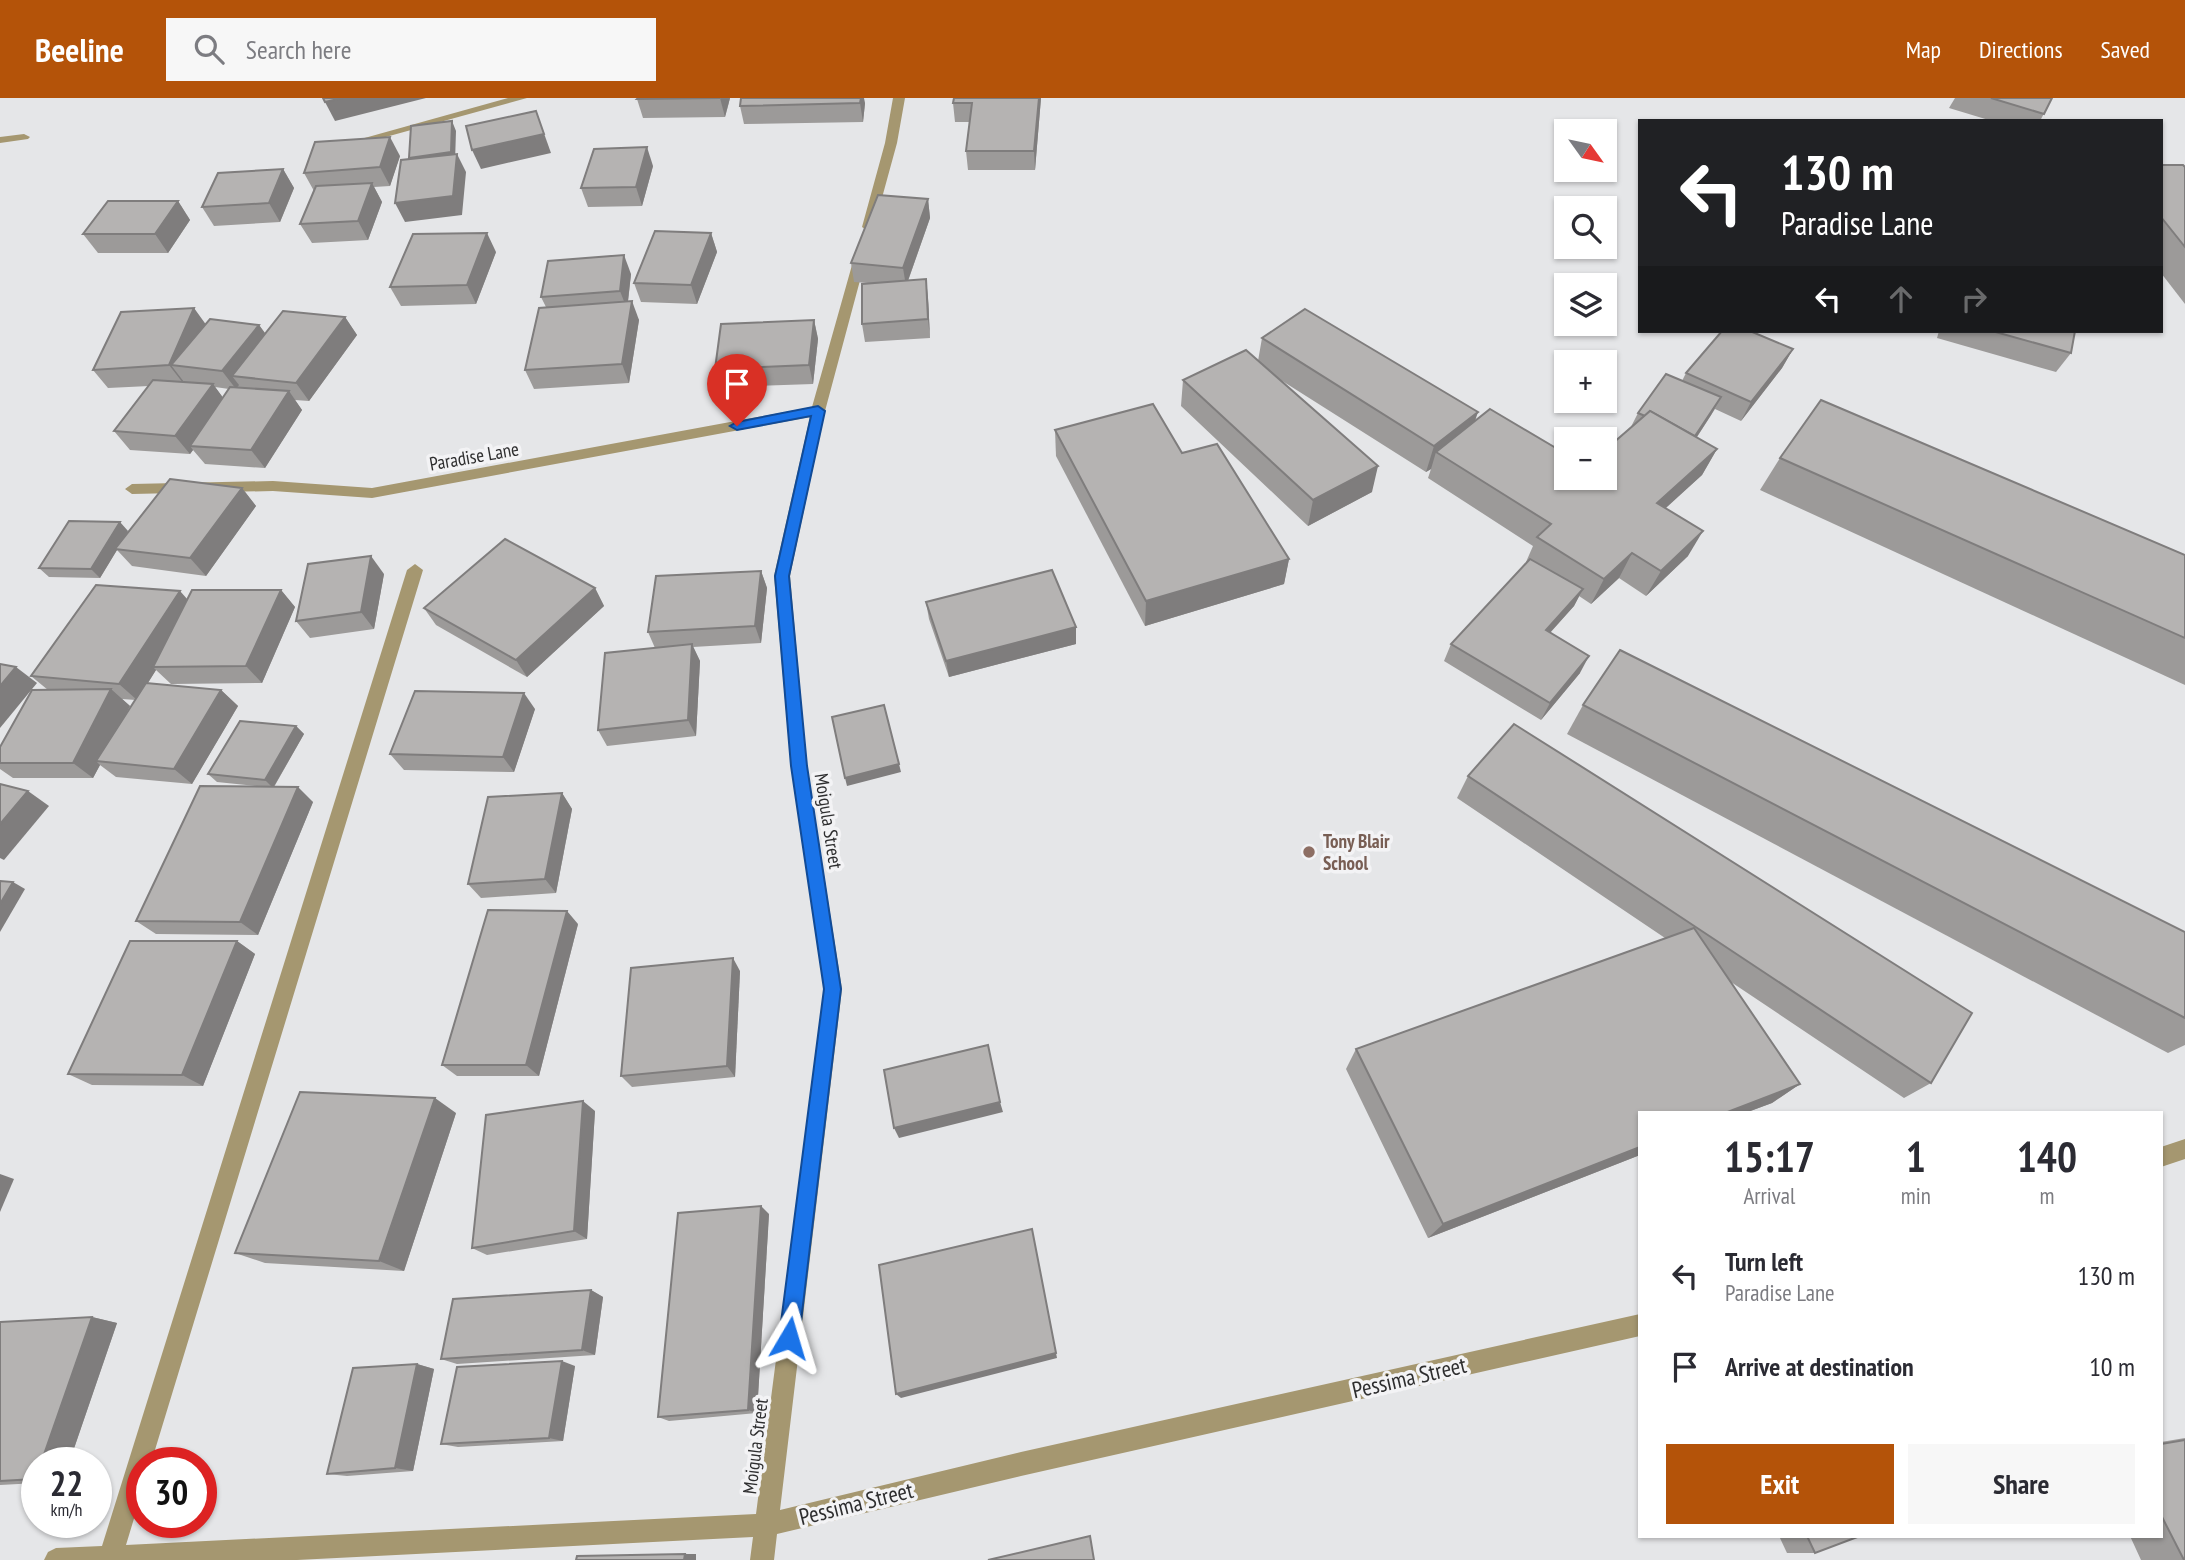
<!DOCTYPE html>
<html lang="en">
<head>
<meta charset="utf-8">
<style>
  :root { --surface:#fff; --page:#f7f7f7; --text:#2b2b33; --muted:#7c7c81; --accent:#b45309 }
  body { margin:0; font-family:"PT Sans Narrow",sans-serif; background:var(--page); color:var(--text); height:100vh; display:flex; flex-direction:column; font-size:26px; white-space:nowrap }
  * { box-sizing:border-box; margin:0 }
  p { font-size:23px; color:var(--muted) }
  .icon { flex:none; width:38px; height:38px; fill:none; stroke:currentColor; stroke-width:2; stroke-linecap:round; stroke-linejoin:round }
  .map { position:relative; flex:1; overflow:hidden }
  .side { position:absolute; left:1638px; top:1013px; width:525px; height:427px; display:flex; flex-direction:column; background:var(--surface); border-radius:0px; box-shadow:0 2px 5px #0004 }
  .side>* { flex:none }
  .hud { position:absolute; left:1638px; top:21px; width:525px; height:214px; border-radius:0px; box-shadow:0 2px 5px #0004; background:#202124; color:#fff; overflow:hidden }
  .needle { width:46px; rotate:123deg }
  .tools { position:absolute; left:1554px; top:21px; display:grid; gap:14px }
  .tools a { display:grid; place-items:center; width:63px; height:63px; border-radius:0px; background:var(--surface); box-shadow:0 2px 5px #0004; font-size:35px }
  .speed { position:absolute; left:21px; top:1349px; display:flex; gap:14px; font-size:35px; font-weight:700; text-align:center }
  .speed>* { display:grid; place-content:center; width:91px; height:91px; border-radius:50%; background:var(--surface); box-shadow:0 2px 5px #0004; line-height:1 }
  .speed small { font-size:18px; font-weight:400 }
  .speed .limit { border:10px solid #d22; background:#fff; color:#111 }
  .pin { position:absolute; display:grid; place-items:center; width:60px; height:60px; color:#fff; margin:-72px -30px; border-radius:50% 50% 50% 0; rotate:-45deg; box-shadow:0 0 7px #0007 }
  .pin .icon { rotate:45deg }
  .me { position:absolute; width:77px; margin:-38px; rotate:7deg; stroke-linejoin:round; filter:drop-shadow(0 0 5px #0008) }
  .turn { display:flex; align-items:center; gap:24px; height:147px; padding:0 28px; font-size:32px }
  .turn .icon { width:91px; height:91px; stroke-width:2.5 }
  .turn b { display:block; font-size:49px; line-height:60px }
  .lanes { display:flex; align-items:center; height:66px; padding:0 28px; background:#0003; justify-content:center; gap:35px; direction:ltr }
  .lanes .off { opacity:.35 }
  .eta { display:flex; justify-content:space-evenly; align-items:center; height:119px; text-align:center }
  .eta b { font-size:42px; font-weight:700; line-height:49px }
  .cta { display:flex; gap:14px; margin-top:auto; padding:14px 28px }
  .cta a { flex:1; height:80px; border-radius:0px; background:var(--accent); color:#fff; font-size:28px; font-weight:700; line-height:80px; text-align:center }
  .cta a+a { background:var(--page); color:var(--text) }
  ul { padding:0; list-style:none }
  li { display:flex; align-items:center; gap:21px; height:91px; padding:0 28px }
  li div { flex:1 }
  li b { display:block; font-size:26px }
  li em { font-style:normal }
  header { display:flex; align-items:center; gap:42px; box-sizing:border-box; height:98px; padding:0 35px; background:var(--accent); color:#fff }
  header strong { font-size:33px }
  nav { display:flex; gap:38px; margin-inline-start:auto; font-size:24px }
  .search { width:490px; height:63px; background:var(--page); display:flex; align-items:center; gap:18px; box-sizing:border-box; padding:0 24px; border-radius:0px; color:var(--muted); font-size:26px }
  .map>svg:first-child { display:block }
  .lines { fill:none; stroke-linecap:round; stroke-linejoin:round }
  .minor { fill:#a59770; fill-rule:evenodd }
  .wall { fill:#9c9a99; fill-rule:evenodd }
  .shaded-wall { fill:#7f7d7d }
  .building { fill:#b5b3b2; stroke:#7f7d7d; stroke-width:2 }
  .route { fill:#1a73e8; stroke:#114b97; stroke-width:2 }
  .education-dot { fill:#8d6e63; stroke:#f3f3f5; stroke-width:2.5 }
  .labels { text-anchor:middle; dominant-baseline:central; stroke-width:7; stroke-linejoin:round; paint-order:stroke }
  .street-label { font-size:19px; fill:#2e2e2f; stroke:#f3f3f5 }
  .education-label { font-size:19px; font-weight:bold; fill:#785e54; stroke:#f3f3f5; text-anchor:start }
  .near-street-label { font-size:23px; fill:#2e2e2f; stroke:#f3f3f5 }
</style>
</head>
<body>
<header>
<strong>Beeline</strong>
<div class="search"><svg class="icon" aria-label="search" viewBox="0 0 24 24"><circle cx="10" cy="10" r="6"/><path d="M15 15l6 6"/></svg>Search here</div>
<nav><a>Map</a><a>Directions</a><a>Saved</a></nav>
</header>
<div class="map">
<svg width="2185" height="1462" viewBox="0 0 2185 1462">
  <rect width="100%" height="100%" fill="#e5e6e8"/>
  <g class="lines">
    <g class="minor">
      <polygon points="508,0 527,0 353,48 343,46"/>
      <polygon points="893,0 905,0 897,45 874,129 868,133 862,129 885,45"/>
      <polygon points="24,36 30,39 28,41 0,45 0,39"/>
      <polygon points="860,156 866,160 825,313 790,478 807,669 842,891 780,1412 1021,1354 1640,1216 1640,1238 1021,1378 777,1436 774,1462 750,1462 753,1439 297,1462 44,1462 48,1454 56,1450 102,1448 407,472 415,466 423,472 151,1365 142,1365 142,1394 126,1447 756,1416 824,891 791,669 774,478 810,319 372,400 273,393 132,396 125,391 132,386 273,383 372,390 812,309 854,160"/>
      <polygon points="2185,1041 2185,1061 2161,1069 2161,1049"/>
    </g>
  </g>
  <g class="wall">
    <polygon points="730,0 725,19 643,20 637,1"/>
    <polygon points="954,0 1041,0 1035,72 968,72 966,53 970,24 955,24 953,5"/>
    <polygon points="1955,0 2052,0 2040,23 1992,23 1949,10"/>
    <polygon points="865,5 863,24 744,26 740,8"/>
    <polygon points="400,58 390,88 374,89 382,104 368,142 312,145 300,126 314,93 304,75"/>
    <polygon points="2161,67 2185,69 2185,206 2161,175"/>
    <polygon points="653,68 642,108 588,109 581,90"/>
    <polygon points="283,71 294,90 280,124 214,128 202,109"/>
    <polygon points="928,101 930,120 908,183 928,200 930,240 865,244 862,226 868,185 854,184 851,165"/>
    <polygon points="178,103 190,122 168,155 98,155 83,136"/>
    <polygon points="711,135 717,154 697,206 641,204 634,185"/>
    <polygon points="496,154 476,206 401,208 390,189"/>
    <polygon points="631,176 628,204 639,222 629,285 534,291 525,272 546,209 541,199"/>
    <path d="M345 219 357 237 309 303 295 302 302 312 265 370 205 366 193 352 190 356 130 352 114 333 149 288 108 290 93 272 206 226 259 227 265 235ZM215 289 229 291 223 300Z"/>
    <polygon points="814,222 818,241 813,286 721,289 715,271"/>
    <polygon points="1939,233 2075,233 2071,255 2056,274 1937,240"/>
    <polygon points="1262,240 1475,323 1605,380 1638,315 1682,283 1686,275 1793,251 1782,270 1741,323 1715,311 1697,339 1717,351 1702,377 1665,410 1688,458 1646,498 1619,480 1591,506 1579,498 1574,508 1550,535 1580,575 1541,622 1444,563 1451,546 1527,465 1526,464 1533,448 1428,380 1431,371 1426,374 1276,279 1372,394 1308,428 1181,308 1183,282 1258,263"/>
    <polygon points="1055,332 1182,355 1289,461 1284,486 1145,528 1056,358"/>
    <polygon points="1780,360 2185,457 2185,587 1760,392"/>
    <polygon points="242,390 256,408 206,478 132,468 117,452 100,480 49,479 39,470 128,433 124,439"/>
    <polygon points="761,473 767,490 761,545 693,549 700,563 696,638 607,648 598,632 655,550 648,534"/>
    <polygon points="384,476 374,531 310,540 296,523"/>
    <polygon points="595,490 604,508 527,579 436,527 424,510"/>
    <path d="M281 492 295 509 262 585 171 586 156 572 148 585 221 592 238 608 192 686 116 679 100 667 93 680H13L0 671V649L48 592 31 578 188 501ZM122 601 136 602 121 624 130 608Z"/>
    <polygon points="926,504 1076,529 1076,546 949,579 929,521"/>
    <polygon points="1583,607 2185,834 2185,947 2168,955 1567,636"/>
    <polygon points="535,611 514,674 404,672 390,656"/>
    <polygon points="296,628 304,636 274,689 313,704 258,837 156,836 136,823 256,688 217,684 208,676"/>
    <polygon points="1468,678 1931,985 1904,1000 1731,884 1800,986 1772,1005 1745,1015 1640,1015 1640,1057 1428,1140 1346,971 1356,951 1665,840 1457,700"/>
    <polygon points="562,695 572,711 556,795 481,800 468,786"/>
    <polygon points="578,826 539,978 457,978 442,967"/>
    <polygon points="237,843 255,856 203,988 92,987 68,976"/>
    <polygon points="740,873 735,979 632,989 621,978"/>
    <polygon points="595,1013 587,1141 487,1157 472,1150"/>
    <polygon points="456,1015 404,1173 265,1165 235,1155"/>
    <polygon points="769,1116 757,1315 669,1323 658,1319"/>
    <polygon points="591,1192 603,1199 595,1257 457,1266 441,1261"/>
    <polygon points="92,1219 117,1225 69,1365 37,1365 37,1385 0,1387 0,1224"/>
    <polygon points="417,1266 434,1271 413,1373 347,1378 327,1376"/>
    <polygon points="575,1268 563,1343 458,1349 441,1346"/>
    <polygon points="2185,1340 2185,1462 2141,1462 2130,1438 2161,1438 2161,1344"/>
    <polygon points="1779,1438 1860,1438 1815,1455 1787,1455"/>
  </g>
  <g class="shaded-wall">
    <polygon points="342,0 426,0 335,23 325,4"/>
    <polygon points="720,0 730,0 725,19"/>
    <polygon points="861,0 864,0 865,5 863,24 860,5"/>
    <polygon points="1039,0 1041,0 1035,72 1034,53"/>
    <polygon points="536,13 551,55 481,71 472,52"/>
    <polygon points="452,23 456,33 455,64 414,70 409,60"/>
    <polygon points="390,39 400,58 390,88 380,69"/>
    <polygon points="647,49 653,68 642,108 636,89"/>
    <polygon points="457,56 466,74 462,117 405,124 395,105"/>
    <polygon points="283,71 294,90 280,124 269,105"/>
    <polygon points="372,85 382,104 368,142 358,123"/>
    <polygon points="928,101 930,120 906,188 903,170"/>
    <polygon points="178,103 190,122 168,155 155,136"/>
    <polygon points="487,135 496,154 476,206 467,187"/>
    <polygon points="711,135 717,154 697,206 691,187"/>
    <polygon points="624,157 631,176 627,211 620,193"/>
    <polygon points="926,181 928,200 930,240 928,221"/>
    <polygon points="632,203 639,222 629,285 622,266"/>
    <polygon points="194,210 207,228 171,267 184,284 183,285 169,267"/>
    <polygon points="345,219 357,237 309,303 296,285"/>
    <polygon points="814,222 818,241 813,286 809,267"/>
    <polygon points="259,227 272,245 232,278 239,287 236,291 222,273"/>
    <polygon points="1793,251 1782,270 1741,323 1751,304"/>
    <polygon points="213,286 227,305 190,348 193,352 190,356 175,338"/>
    <polygon points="289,293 302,312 265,370 251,352"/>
    <polygon points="1721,299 1711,317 1685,357 1695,338"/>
    <polygon points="1478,314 1469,341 1436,354 1431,371 1426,374 1434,348"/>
    <polygon points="1717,351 1702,377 1643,431 1657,405"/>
    <polygon points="1378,368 1372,394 1308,428 1313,402"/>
    <polygon points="242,390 256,408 206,478 190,460"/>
    <polygon points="120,424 128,433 117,451 115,451 117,452 100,480 91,471"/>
    <polygon points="1703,433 1688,458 1646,498 1661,473"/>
    <polygon points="1632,455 1619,480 1591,506 1604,481"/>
    <polygon points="371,458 384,476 374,531 361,514"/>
    <polygon points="1289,461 1284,486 1145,528 1146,503"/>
    <polygon points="761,473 767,490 761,545 755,528"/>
    <polygon points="595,490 604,508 527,579 516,562"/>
    <polygon points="1583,491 1574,508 1537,549 1546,532"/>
    <polygon points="281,492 295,509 262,585 246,568"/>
    <polygon points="180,493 196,511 153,569 156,572 137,602 119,586"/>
    <polygon points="1076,529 1076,546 949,579 946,563"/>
    <polygon points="692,546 700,563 696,638 688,622"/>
    <polygon points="1589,558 1580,575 1541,622 1550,605"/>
    <polygon points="16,569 37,585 0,630 0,588"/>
    <polygon points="111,591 130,608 101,664 96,663 100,667 93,680 73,665"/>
    <polygon points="221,592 238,608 192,686 174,671"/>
    <polygon points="524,595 535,611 514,674 503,659"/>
    <polygon points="296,628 304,636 273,690 265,682"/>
    <polygon points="899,666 901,674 847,688 845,680"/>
    <polygon points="298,689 313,704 258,837 240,824"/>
    <polygon points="28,693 49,708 4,762 0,760 0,726"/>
    <polygon points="562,695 572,711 556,795 545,781"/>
    <polygon points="13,784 25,791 0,834 0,806"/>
    <polygon points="567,813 578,826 539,978 526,967"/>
    <polygon points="237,843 255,856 203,988 182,977"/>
    <polygon points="733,860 740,873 735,979 727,968"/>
    <polygon points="1800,986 1772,1005 1745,1015 1725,1015"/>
    <polygon points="435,1000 456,1015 404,1173 379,1163"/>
    <polygon points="583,1003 595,1013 587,1141 574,1133"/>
    <polygon points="1000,1004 1003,1014 899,1040 894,1030"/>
    <polygon points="1640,1049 1640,1057 1428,1140 1443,1126"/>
    <polygon points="0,1076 14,1081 0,1114"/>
    <polygon points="761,1108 769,1116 757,1315 748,1312"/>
    <polygon points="591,1192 603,1199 595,1257 582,1252"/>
    <polygon points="92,1219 117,1225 69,1365 41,1365"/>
    <polygon points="1056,1255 1057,1260 901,1300 896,1296"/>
    <polygon points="562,1263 575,1268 563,1343 549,1340"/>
    <polygon points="417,1266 434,1271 413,1373 395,1370"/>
    <polygon points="685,1456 696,1456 696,1462 684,1462"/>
  </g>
  <g class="building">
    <polygon points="323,0 342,0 325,4"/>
    <polygon points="638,0 720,0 637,1"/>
    <polygon points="741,0 861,0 860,5 740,8"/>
    <polygon points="954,0 1039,0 1034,53 966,53 972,5 953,5"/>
    <polygon points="1991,0 2052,0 2044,16"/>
    <polygon points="536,13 544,36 472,52 466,28"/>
    <polygon points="452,23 451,54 409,60 411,28"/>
    <polygon points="390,39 380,69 304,75 315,44"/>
    <polygon points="647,49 636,89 581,90 594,51"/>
    <polygon points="457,56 453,98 395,105 401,62"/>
    <polygon points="2161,67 2183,67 2185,69 2185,149 2161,119"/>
    <polygon points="283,71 269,105 202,109 218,75"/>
    <polygon points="372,85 358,123 300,126 316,88"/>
    <polygon points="878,97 928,101 903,170 851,165"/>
    <polygon points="108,103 178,103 155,136 83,136"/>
    <polygon points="655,133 711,135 691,187 634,185"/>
    <polygon points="487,135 467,187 390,189 413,136"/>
    <polygon points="624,157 620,193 541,199 548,163"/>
    <polygon points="926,181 928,221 862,226 862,186"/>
    <polygon points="632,203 622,266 525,272 539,210"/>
    <polygon points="194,210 169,267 93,272 121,214"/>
    <polygon points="1305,211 1478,314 1434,348 1262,240"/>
    <polygon points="283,213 345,219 296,285 232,278"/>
    <polygon points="210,221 259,227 222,273 171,267"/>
    <polygon points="814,222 809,267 715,271 721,226"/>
    <polygon points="1722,233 1750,233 1793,251 1751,304 1686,275"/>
    <polygon points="1992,233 2075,233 2071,255"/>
    <polygon points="1246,252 1378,368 1313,402 1183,282"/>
    <polygon points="1666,276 1721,299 1695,338 1650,313 1645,318 1638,315"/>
    <polygon points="153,282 213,286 175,338 114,333"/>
    <polygon points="230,289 289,293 251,352 190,348"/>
    <polygon points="1821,302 2185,457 2185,540 1780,360"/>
    <polygon points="1153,306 1182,355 1217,346 1289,461 1146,503 1055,332"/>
    <polygon points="1490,311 1566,356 1566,380 1605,380 1605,352 1650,313 1717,351 1657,405 1703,433 1661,473 1632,455 1604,481 1537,439 1551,426 1436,354"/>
    <polygon points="170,381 242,390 190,460 115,451"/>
    <polygon points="69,423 120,424 91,471 39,470"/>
    <polygon points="505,441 595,490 516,562 424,510"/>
    <polygon points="371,458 361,514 296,523 308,466"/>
    <polygon points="1530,461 1583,491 1546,532 1589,558 1550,605 1451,546"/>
    <polygon points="1052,472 1076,529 946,563 926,504"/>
    <polygon points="761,473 755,528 648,534 656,478"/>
    <polygon points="96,487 180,493 119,586 31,578"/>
    <polygon points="192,492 281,492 246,568 153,569"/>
    <polygon points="692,546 688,622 598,632 605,555"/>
    <polygon points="1620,552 2185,834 2185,920 1583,607"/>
    <polygon points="0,566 16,569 0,588"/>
    <polygon points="146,585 221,592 174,671 96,663"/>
    <polygon points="111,591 73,665 0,665 0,649 32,592"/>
    <polygon points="415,593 524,595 503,659 390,656"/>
    <polygon points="884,607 899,666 845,680 832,619"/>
    <polygon points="240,623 296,628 265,682 208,676"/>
    <polygon points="1514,626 1972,915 1931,985 1468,678"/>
    <polygon points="0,686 28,693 0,726"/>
    <polygon points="200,688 298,689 240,824 136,823"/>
    <polygon points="562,695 545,781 468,786 488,699"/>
    <polygon points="0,783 13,784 0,806"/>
    <polygon points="488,812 567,813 526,967 442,967"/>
    <polygon points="1694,830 1800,986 1725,1015 1640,1015 1640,1049 1443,1126 1356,951"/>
    <polygon points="130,843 237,843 182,977 68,976"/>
    <polygon points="733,860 727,968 621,978 631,870"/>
    <polygon points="988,947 1000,1004 894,1030 884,972"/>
    <polygon points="300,994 435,1000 379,1163 235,1155"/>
    <polygon points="583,1003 574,1133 472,1150 486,1017"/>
    <polygon points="761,1108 748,1312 658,1319 678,1115"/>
    <polygon points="1032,1131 1056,1255 896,1296 879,1167"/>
    <polygon points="591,1192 582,1252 441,1261 453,1201"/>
    <polygon points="92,1219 41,1365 37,1365 37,1376 35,1381 0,1383 0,1224"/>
    <polygon points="562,1263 549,1340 441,1346 457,1269"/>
    <polygon points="417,1266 395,1370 327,1376 353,1270"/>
    <polygon points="2185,1342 2185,1462 2184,1462 2161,1417 2161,1346"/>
    <polygon points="1090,1438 1094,1462 988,1462"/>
    <polygon points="1807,1438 1860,1438 1815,1455"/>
    <polygon points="685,1456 684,1462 576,1462 577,1458"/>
  </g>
  <polygon class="route" points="818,308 825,313 789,478 807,668 841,891 799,1240 796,1247 789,1250 782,1247 779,1240 824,891 791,668 775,478 811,318 737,332 730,328 737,324"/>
  <circle class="education-dot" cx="1309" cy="754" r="7"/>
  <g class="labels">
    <g class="street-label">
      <text transform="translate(474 358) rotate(-10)">Paradise Lane</text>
      <text transform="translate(829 723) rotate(81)">Moigula Street</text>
      <text transform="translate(755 1348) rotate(-83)">Moigula Street</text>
    </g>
    <g class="education-label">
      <text x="1323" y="743">Tony Blair<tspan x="1323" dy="22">School</tspan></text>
    </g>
    <g class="near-street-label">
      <text transform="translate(1409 1279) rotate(-13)">Pessima Street</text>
      <text transform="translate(856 1405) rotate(-14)">Pessima Street</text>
    </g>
  </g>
</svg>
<div class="tools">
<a><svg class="needle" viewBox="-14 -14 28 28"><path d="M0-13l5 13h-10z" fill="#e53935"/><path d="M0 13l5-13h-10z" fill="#7c7c81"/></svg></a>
<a><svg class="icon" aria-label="search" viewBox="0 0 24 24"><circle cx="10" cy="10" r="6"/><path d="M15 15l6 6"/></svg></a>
<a><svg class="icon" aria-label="layers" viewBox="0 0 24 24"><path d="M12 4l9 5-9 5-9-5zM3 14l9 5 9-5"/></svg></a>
<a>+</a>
<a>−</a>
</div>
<div class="speed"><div>22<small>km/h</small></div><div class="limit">30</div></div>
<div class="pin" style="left:737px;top:328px;background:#d93025"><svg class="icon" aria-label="arrive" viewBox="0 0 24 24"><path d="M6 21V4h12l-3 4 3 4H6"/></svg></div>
<svg class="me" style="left:789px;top:1240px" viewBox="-20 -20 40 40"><path d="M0-17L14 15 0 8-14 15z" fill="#1a73e8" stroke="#fff" stroke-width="4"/></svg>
<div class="hud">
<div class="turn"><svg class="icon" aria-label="left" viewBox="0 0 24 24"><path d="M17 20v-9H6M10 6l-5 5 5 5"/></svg><div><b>130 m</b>Paradise Lane</div></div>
<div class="lanes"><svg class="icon" aria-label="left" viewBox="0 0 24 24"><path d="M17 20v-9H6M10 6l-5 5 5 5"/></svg><svg class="icon off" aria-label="ahead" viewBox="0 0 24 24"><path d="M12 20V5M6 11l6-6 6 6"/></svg><svg class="icon off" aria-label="right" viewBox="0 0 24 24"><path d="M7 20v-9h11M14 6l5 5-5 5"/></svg></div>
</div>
<section class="side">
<div class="eta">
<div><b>15:17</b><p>Arrival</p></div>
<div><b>1</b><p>min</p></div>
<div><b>140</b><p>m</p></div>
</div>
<ul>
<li><svg class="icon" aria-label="left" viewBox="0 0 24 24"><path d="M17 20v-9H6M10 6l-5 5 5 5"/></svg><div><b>Turn left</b><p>Paradise Lane</p></div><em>130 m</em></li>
<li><svg class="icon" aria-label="arrive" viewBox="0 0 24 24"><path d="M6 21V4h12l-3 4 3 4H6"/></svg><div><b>Arrive at destination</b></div><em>10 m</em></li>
</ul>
<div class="cta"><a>Exit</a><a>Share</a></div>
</section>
</div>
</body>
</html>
